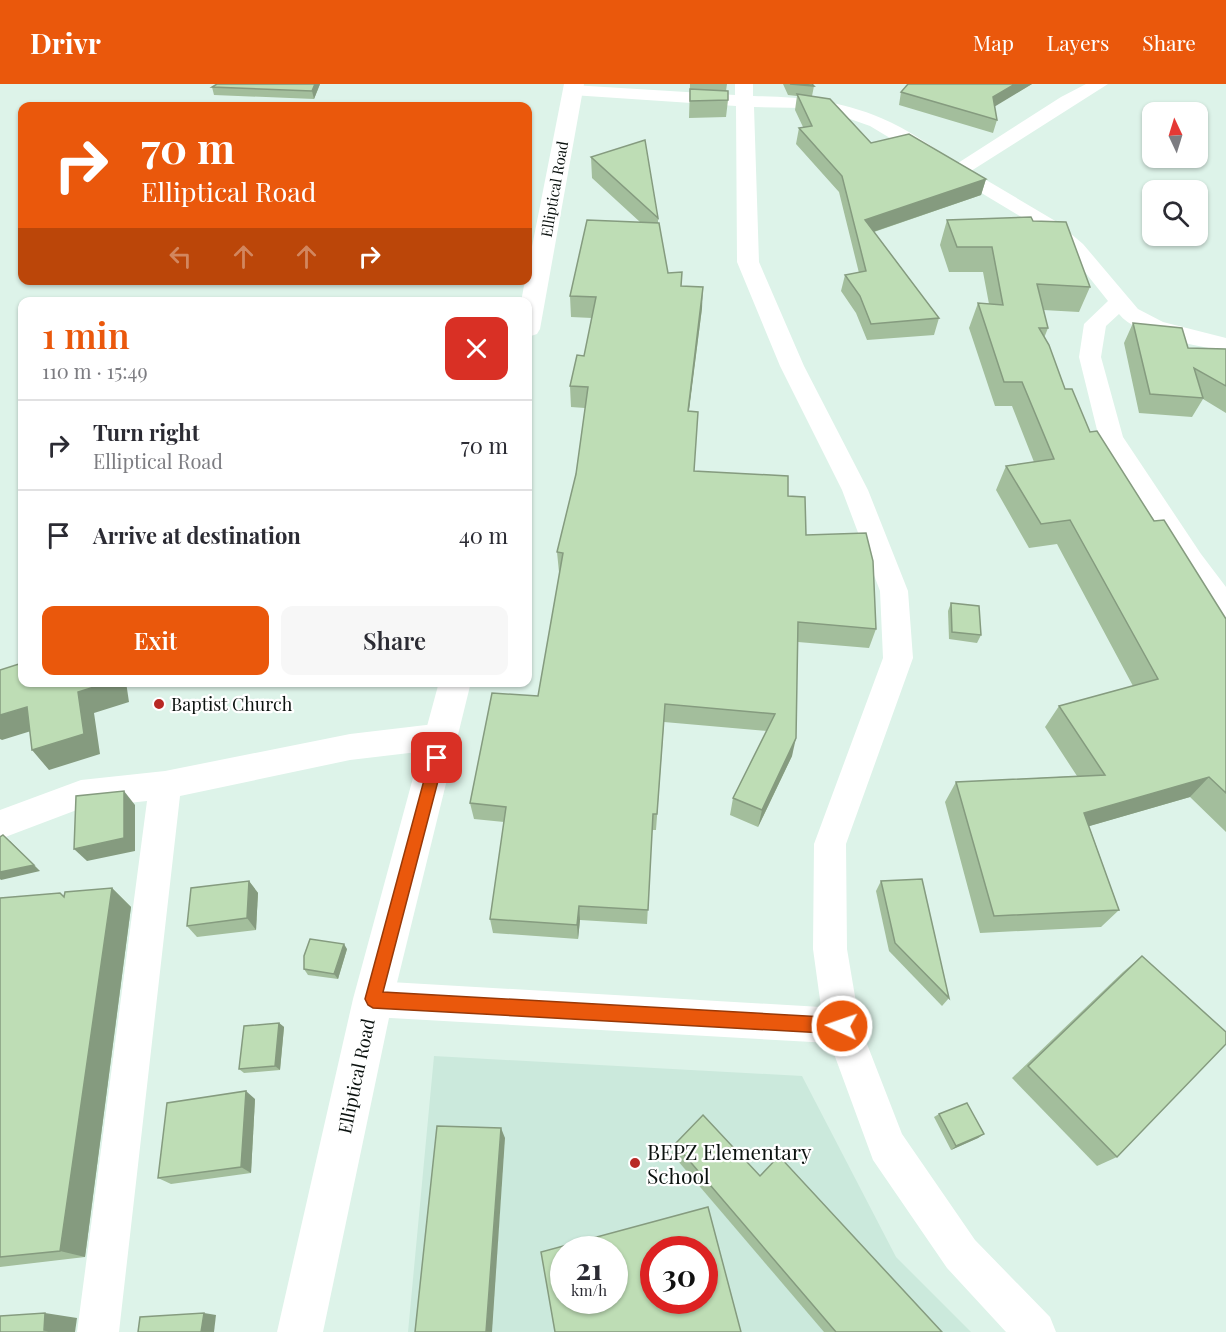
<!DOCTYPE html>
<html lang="en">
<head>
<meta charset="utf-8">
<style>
  :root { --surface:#fff; --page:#f7f7f7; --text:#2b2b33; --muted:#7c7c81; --line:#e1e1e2; --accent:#ea580c }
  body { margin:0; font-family:"Playfair Display",serif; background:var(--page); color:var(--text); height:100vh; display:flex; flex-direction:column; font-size:22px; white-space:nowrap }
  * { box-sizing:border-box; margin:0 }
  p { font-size:20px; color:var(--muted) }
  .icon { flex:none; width:33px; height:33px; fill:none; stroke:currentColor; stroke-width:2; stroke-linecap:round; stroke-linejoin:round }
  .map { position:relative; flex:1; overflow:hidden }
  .drawer { position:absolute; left:18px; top:213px; width:514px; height:390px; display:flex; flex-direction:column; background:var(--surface); border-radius:12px; box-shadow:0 2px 4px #0004 }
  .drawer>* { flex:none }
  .banner { position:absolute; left:18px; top:18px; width:514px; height:183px; border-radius:12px; box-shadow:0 2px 4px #0004; background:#ea580c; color:#fff; overflow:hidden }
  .needle { width:39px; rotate:356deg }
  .tools { position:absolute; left:1142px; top:18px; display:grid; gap:12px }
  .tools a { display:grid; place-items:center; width:66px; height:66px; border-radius:12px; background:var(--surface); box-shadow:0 2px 4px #0004; font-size:30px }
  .speed { position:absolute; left:550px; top:1152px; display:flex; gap:12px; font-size:30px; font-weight:700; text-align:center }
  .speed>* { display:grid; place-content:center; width:78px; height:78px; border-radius:50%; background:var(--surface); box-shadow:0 2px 4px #0004; line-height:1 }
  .speed small { font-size:15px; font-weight:400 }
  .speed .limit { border:9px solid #d22; background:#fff; color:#111 }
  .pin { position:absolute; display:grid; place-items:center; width:51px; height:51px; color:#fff; margin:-26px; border-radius:12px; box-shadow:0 3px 9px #0006 }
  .me { position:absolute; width:66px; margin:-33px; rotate:273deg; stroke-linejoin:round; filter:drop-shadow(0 0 4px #0008) }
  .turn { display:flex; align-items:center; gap:21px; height:126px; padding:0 24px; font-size:27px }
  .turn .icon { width:78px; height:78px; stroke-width:2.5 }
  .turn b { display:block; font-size:42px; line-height:51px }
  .lanes { display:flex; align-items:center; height:57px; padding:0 24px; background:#0003; justify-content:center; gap:30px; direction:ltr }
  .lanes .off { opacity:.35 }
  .round { display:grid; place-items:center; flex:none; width:63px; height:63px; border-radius:12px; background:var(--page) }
  .summary { display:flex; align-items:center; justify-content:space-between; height:102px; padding:0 24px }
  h1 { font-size:36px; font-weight:600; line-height:45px; color:var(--accent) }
  .cta { display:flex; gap:12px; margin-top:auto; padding:12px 24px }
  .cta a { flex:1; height:69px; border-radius:12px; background:var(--accent); color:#fff; font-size:24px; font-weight:600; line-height:69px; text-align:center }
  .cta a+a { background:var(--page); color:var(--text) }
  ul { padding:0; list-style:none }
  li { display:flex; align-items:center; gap:18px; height:90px; padding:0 24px; border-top:2px solid var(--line) }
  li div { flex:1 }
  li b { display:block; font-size:22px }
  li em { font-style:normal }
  header { display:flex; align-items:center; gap:36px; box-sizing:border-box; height:84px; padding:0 30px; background:var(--accent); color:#fff }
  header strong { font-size:28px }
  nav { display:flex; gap:33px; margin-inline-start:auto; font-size:21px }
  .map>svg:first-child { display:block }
  .built { fill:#cbe9dc; fill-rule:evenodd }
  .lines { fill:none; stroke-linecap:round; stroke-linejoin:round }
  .minor { fill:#fff; fill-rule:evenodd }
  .tertiary { fill:#fff; fill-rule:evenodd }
  .wall { fill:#a3be9c }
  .shaded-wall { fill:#859b7f }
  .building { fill:#beddb5; stroke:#859b7f; stroke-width:1.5; fill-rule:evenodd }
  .route { fill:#ea580c; stroke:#983908; stroke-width:1.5 }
  .poi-dot { fill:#b82924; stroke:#fff; stroke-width:2 }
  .labels { text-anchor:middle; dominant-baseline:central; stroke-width:4.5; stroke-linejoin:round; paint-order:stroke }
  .far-street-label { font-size:15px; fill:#0b120f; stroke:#fff }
  .poi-label { font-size:18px; fill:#0b120f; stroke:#fff; text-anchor:start }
  .street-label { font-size:18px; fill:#0b120f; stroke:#fff }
  .near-poi-label { font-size:21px; fill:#0b120f; stroke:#fff; text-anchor:start }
</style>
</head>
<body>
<header>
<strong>Drivr</strong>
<nav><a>Map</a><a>Layers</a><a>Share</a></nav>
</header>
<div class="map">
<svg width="1226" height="1248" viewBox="0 0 1226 1248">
  <rect width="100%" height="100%" fill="#ddf3e9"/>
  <path class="built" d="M434 972 802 992 896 1173 971 1248H408ZM564 1166H615V1216H564ZM654 1166H705V1216H654Z"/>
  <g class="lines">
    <g class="minor">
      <path d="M735 0H753V12C797 13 840 16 881 34 908 45 933 64 958 79L1061 13 1086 0H1108L971 87 1057 138 1083 160 1138 225 1163 238 1226 254V268C1198 261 1137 253 1119 230L1106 242 1101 273 1123 353 1201 470 1226 503V534L1216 531 1181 484 1099 354 1079 273 1084 240 1108 217 1069 168 1043 146 870 42 836 30 803 24 754 23 759 178 804 282 868 406 908 507 913 574 846 760 847 865 860 942 902 1050 975 1156 1050 1233 1056 1248H1006L947 1184 873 1076 830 959 373 933 360 928 355 915 360 902 373 897 821 923 813 865 814 760 883 574 880 507 842 406 780 282 737 178 736 22 572 11 566 10 563 6 566 2 572 1 735 11Z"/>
      <polygon points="443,639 454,643 458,652 454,661 443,665 350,676 180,712 119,1248 77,1248 147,717 82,724 0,755 0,726 81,696 165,687 350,650"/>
    </g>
    <g class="tertiary">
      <polygon points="564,0 584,0 540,245 537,250 528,253 528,218 521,218 525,196 528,196 528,183"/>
      <polygon points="439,598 471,598 393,915 323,1248 277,1248 353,915"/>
    </g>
  </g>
  <g class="wall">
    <polygon points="320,0 314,15 214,11 212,3"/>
    <polygon points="690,0 727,0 726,7 728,16 726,33 689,34"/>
    <polygon points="783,0 812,0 814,2 812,12 871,59 986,95 981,111 874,148 939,234 934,251 867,256 856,229 841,207 845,191 859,189 839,108 796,60 799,44 803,43 795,26 797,12 788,11"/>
    <polygon points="908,0 1032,0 994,22 997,36 993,49 899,21 901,8"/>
    <polygon points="591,73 658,134 658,139 668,189 702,224 689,327 694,387 788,412 806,451 876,545 869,564 798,558 792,672 758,743 730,731 733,714 767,647 664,638 656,746 652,746 647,840 580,836 578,855 493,849 490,835 504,738 474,735 470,719 538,612 560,488 559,488 557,468 576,390 585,324 571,323 570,302 584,272 592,234 571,233 570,212 640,138 592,94"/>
    <polygon points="947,136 1033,137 1090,203 1079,228 1043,226 1048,244 1044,254 1065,305 1090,348 1226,535 1226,748 1190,713 1089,742 1119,826 1101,843 980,849 945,718 956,698 1077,692 1045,643 1059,622 1133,602 1057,460 1029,464 996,406 1006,382 1034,378 1012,322 995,322 969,244 978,219 989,220 983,188 949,188 940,161"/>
    <polygon points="1133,239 1188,264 1226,265 1226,329 1203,315 1192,333 1139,329 1124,259"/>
    <polygon points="951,519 981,551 977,559 949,555 948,527"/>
    <polygon points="249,797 258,809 256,846 197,853 187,842"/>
    <polygon points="881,797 949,914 942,922 889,867 876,807"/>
    <polygon points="112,804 131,823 85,1173 0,1183 0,814 64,812"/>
    <polygon points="347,865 338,895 308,891 304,885"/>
    <polygon points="1142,872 1117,1073 1097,1082 1012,994 1123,888"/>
    <polygon points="279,939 284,943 280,986 244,989 239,985"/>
    <polygon points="255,1015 251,1089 171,1100 158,1094"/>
    <polygon points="939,1030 984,1050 978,1054 951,1066 934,1033"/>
    <polygon points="675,1060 760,1092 942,1248 824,1248 672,1070"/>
  </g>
  <g class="shaded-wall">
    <polygon points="315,0 320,0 314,15 312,7"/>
    <polygon points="1015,0 1032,0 989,26 993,13"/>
    <polygon points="986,95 981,111 861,152 865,136"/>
    <polygon points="703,203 702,224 686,348 688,327"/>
    <polygon points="110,598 126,598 129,618 94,629 100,670 49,686 32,666 78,608"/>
    <polygon points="27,623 44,643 2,656 0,655 0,631"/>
    <polygon points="796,654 792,672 758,743 762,726"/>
    <polygon points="1209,693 1190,713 1069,748 1084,729"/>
    <polygon points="124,707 135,721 135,767 87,777 74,765"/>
    <polygon points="10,757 40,787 1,796 0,795 0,788"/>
    <polygon points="249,797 258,809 256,846 247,834"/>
    <polygon points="112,804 131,823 85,1173 60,1167"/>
    <polygon points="579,822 580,836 578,855 577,841"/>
    <polygon points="344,860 347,865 338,895 334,890"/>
    <polygon points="279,939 284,943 280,986 275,982"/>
    <polygon points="246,1007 255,1015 251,1089 241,1083"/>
    <polygon points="501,1044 505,1054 492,1248 486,1248"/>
    <polygon points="984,1050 978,1054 951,1066 956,1062"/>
    <polygon points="45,1229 77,1234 75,1248 54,1248 44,1246"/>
    <polygon points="204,1229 216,1231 214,1248 201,1248"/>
  </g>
  <g class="building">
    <polygon points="217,0 315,0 312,7 212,3"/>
    <polygon points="790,0 812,0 814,2"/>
    <polygon points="908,0 1015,0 993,13 997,36 901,8"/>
    <polygon points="690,5 728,7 728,16 690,17"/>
    <polygon points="797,10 830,15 871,59 909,50 986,95 865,136 939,234 871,240 860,212 845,191 866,187 842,92 799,44 812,42"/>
    <polygon points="645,56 658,134 591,73"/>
    <polygon points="1031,133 1033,137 1066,138 1090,203 1037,200 1048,244 1039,244 1049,261 1065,305 1072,305 1090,348 1097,347 1154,437 1164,436 1226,535 1226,709 1209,693 1084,729 1119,826 994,832 956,698 1105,691 1059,622 1158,595 1070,436 1041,440 1006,382 1054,375 1022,298 1004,298 978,219 1003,221 992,163 957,163 947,136"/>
    <polygon points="587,136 659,139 668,189 682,188 681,202 703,203 688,327 698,328 694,387 788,392 788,412 805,413 806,451 866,449 873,477 876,545 798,538 796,654 762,726 733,714 775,630 665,620 657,730 653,730 648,826 579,822 577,841 490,835 506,723 470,719 492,609 538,612 563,469 557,468 576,390 588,303 570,302 577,271 584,272 596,213 570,212"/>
    <polygon points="1133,239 1182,244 1188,264 1226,265 1226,302 1194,284 1203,314 1150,310"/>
    <polygon points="951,519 979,522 981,551 952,548"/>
    <polygon points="22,579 22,598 110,598 78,608 84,650 32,666 27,623 0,631 0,586"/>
    <polygon points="124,707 124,754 74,765 76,712"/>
    <polygon points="3,751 34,781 0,788 0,753"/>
    <polygon points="922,795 949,914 895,859 881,797"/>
    <polygon points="249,797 247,834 187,842 191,804"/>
    <polygon points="112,804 60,1167 0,1173 0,814 60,809 64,813 65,808"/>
    <polygon points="310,855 344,860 334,890 304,885 304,872"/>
    <polygon points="1142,872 1226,948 1226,960 1117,1073 1028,982"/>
    <polygon points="279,939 275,982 239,985 244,942"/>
    <polygon points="246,1007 241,1083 158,1094 167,1019"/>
    <polygon points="967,1019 984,1050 956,1062 939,1030"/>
    <polygon points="703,1031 760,1092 779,1072 942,1248 836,1248 675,1060"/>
    <polygon points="437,1042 501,1044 486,1248 415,1248"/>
    <path d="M708 1123 741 1248H555L541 1168ZM564 1166H615V1216H564ZM654 1166H705V1216H654Z"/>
    <polygon points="45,1229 44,1246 54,1247 54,1248 0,1248 0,1232"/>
    <polygon points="204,1229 201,1248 138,1248 140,1233"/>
  </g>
  <polygon class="route" points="437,668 442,670 444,674 383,908 842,934 848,936 850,942 848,948 842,950 373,924 368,921 365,915 430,674 432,670"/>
  <g class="poi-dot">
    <circle cx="159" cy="620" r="6"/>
    <circle cx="635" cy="1079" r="6"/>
  </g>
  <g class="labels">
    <g class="far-street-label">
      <text transform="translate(554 105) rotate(-80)">Elliptical Road</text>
    </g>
    <g class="poi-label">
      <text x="171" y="620">Baptist Church</text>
    </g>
    <g class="street-label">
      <text transform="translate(356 992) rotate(-78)">Elliptical Road</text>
    </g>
    <g class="near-poi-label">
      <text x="647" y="1067">BEPZ Elementary<tspan x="647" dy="24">School</tspan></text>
    </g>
  </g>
</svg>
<div class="tools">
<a><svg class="needle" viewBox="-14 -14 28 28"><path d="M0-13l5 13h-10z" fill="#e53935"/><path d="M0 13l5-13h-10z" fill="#7c7c81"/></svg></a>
<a><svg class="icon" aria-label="search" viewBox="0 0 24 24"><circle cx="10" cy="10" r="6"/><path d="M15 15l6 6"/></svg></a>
</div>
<div class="speed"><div>21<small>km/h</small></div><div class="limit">30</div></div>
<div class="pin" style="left:437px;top:674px;background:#d93025"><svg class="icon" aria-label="arrive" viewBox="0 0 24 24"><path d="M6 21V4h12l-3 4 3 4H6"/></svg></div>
<svg class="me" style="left:842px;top:942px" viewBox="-20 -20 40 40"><circle r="17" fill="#ea580c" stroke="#fff" stroke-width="3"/><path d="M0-11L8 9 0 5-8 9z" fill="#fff"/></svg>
<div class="banner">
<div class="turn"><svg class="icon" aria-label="right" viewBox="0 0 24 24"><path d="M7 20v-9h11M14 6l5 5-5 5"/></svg><div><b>70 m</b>Elliptical Road</div></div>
<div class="lanes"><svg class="icon off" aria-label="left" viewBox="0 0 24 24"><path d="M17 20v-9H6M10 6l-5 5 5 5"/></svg><svg class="icon off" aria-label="ahead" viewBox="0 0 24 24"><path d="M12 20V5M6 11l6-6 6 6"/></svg><svg class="icon off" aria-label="ahead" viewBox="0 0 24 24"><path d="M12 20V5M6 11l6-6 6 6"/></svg><svg class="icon" aria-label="right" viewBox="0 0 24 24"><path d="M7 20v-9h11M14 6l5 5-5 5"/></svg></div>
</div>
<section class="drawer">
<div class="summary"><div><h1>1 min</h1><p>110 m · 15:49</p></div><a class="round" style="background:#d93025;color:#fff"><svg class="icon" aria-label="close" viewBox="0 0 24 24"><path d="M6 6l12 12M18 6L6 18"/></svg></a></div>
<ul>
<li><svg class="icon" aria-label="right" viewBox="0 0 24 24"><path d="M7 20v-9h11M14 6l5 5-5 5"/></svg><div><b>Turn right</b><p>Elliptical Road</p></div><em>70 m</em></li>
<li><svg class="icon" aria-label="arrive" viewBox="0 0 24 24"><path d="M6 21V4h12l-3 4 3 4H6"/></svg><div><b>Arrive at destination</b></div><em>40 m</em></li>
</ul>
<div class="cta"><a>Exit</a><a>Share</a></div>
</section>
</div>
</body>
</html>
